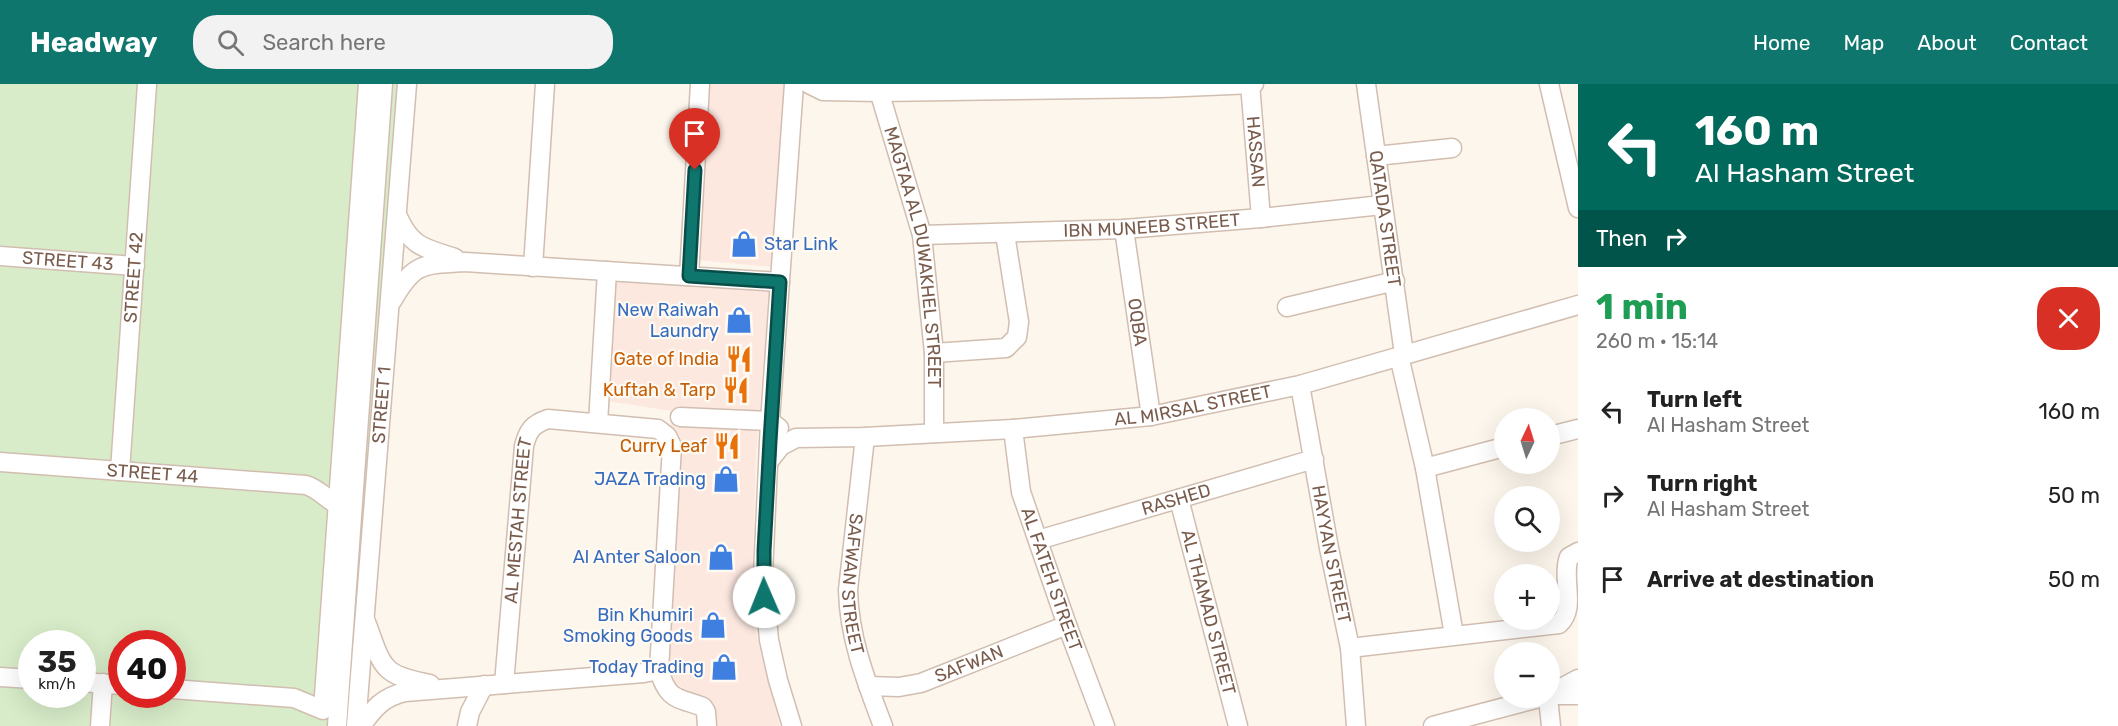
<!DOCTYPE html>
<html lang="en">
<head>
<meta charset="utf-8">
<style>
  :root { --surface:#fff; --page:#f2f2f2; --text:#222; --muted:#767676; --accent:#0f766e }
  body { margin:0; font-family:Rubik,sans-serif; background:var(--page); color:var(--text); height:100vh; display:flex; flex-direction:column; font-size:22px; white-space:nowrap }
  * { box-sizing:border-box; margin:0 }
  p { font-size:20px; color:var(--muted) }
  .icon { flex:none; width:33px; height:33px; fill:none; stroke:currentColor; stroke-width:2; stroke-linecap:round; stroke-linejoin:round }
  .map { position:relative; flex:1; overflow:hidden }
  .details { display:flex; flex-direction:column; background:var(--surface); width:540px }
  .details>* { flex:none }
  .guide { background:#00695c; color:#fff; overflow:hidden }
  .needle { width:39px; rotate:4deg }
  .buttons { position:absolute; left:1494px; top:324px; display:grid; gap:12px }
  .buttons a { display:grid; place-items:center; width:66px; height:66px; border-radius:50%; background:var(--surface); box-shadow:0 6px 24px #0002; font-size:30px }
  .speed { position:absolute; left:18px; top:546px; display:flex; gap:12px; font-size:30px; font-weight:700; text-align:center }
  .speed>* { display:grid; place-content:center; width:78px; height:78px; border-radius:50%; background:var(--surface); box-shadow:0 6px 24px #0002; line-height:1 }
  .speed small { font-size:15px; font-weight:400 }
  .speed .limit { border:9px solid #d22; background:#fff; color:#111 }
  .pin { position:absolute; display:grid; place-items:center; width:51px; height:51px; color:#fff; margin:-62px -26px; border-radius:50% 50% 50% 0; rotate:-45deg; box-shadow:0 0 6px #0007 }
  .pin .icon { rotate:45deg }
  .me { position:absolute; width:66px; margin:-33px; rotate:359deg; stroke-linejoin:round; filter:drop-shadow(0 0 4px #0008) }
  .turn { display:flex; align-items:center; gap:21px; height:126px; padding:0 18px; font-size:27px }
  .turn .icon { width:78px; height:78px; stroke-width:2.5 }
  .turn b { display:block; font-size:42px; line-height:51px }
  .then { display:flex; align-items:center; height:57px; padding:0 18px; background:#0003; gap:12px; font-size:22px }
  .round { display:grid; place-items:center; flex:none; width:63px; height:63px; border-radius:24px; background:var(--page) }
  .overview { display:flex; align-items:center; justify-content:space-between; height:102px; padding:0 18px }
  h1 { font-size:36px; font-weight:700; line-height:45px; color:#1e9e55 }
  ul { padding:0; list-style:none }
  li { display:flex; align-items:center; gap:18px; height:84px; padding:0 18px }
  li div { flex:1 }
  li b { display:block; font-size:22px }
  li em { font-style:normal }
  header { display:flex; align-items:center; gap:36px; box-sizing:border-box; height:84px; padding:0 30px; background:var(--accent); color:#fff }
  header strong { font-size:28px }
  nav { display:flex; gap:33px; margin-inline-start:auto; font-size:21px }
  .search { width:420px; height:54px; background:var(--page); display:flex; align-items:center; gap:15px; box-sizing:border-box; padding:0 21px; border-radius:24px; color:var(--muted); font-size:22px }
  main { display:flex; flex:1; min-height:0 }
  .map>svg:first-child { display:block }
  .commercial { fill:#fde8e0 }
  .green { fill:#d8ecc9; fill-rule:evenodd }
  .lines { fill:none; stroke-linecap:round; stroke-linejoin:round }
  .minor-casing { stroke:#d1beb0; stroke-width:21 }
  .minor { stroke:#fff; stroke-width:18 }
  .route-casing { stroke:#0a4d48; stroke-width:15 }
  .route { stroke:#0f766e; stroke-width:10 }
  .labels { text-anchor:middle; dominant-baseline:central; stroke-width:4.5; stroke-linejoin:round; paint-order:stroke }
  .street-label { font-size:18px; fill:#7a5c4d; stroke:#fffaf3 }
  .shop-label { font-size:18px; fill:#366cbe; stroke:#fffaf3; text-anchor:end }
  .food-label { font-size:18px; fill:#c56008; stroke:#fffaf3; text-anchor:end }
</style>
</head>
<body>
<header>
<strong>Headway</strong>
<div class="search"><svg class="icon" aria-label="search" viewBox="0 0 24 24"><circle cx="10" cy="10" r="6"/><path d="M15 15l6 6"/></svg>Search here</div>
<nav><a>Home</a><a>Map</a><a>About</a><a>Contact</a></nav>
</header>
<main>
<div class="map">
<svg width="1578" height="642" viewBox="0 0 1578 642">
  <rect width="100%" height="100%" fill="#fdf6ec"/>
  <g class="commercial">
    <polygon points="698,0 785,0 773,183 688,175"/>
    <polygon points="612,185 770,199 756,374 751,529 780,642 710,642 706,617 667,594 661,576 671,327 607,317"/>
  </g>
  <path class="green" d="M0 0H397L349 642H0ZM32 560H82V610H32ZM122 560H172V610H122Z"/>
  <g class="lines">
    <defs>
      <g id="minor">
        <polyline points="809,0 823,7 879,8 1161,4 1254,0"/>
        <path id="s1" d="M877 0 922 151 934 269V349"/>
        <path id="s2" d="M1250 0 1261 134"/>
        <path id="s3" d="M1366 0 1404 270"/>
        <polyline points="1549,0 1578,124"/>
        <polyline points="1376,72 1452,64"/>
        <path d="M398 133C412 164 425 164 455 174"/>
        <path id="s4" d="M1124 145 1151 332"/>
        <path id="s5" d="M922 151 1124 145 1261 134 1382 121"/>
        <path id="s6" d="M0 172 135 182"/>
        <polyline points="533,183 545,0"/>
        <polyline points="689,192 700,0"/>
        <path d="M392 217C415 177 423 181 465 178L780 198"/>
        <polyline points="1287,223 1395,197"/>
        <polyline points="934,269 1006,264 1017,253 1019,238 1005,150"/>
        <polyline points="1399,272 1425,384 1454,551"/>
        <path id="s7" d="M1300 301 1329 464 1350 564 1356 642"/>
        <polyline points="680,333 770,337 779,344"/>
        <polyline points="598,339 607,187"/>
        <path id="s8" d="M1013 345 1021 408 1067 541 1105 642"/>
        <polyline points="1550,352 1578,345"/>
        <path id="s9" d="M865 353 848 506C849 554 866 597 883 642"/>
        <path id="s10" d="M769 377 781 362 796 354 865 353 1013 345 1151 332 1300 301 1578 221"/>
        <path id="s11" d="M0 378 306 401C319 405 326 415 338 421"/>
        <polyline points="1425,384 1504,363"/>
        <path id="s12" d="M120 387 147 0"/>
        <path id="s13" d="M1179 415 1238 642"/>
        <path id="s14" d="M1038 456 1314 375"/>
        <path d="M366 538C383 583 380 591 430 600"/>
        <path d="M1350 564 1559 540C1577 524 1561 494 1569 473L1578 468"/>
        <polyline points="0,593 32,595"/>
        <polyline points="82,598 122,601"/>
        <path id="s15" d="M504 600 524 362C528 346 533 340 548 335L658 345 667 352 672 362 659 586C668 617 677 613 703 623L706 628 707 642"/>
        <path id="s16" d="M868 602 899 603 921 599 1067 541"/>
        <polyline points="172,605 294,614 323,626 368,0"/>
        <polyline points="1550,610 1578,595"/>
        <polyline points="1550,611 1578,611"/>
        <polyline points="1548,614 1551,642"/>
        <polyline points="100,642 103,599"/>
        <polyline points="337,642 383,0"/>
        <path id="s17" d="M356 642 407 0"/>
        <path d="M361 642C374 624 383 613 405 608L644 589 659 586"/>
        <polyline points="467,642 470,628 484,601"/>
        <polyline points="792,642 778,596 769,556 763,490 770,337 794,0"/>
        <polyline points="1433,642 1539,614"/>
      </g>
    </defs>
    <use href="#minor" class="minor-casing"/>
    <use href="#minor" class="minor"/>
  </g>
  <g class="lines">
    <defs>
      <polyline id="route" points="695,86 689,192 780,198 770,357 764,467 764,513"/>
    </defs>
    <use href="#route" class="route-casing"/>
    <use href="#route" class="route"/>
  </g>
  <defs>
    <symbol id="shop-bare" viewBox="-9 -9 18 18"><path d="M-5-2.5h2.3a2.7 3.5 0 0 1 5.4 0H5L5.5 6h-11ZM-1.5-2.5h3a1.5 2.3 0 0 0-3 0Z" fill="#3f7fe0" stroke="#fffaf3" stroke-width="2.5" paint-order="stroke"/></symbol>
    <symbol id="restaurant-bare" viewBox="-9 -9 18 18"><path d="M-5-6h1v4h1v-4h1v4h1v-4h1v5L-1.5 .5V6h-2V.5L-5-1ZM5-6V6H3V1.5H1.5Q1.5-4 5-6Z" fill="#e8710a" stroke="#fffaf3" stroke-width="2.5" paint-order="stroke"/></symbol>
  </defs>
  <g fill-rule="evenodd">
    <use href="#shop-bare" x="725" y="141" width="38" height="38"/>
    <use href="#shop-bare" x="720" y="217" width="38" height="38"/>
    <use href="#restaurant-bare" x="720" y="256" width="38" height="38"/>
    <use href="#restaurant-bare" x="717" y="287" width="38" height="38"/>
    <use href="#restaurant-bare" x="708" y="343" width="38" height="38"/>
    <use href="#shop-bare" x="707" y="376" width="38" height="38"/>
    <use href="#shop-bare" x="702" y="454" width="38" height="38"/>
    <use href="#shop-bare" x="694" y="522" width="38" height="38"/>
    <use href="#shop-bare" x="705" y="564" width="38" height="38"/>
  </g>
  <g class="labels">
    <g class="street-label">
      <text stroke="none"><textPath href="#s2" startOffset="68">HASSAN</textPath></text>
      <text stroke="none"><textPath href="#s3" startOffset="136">QATADA STREET</textPath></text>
      <text stroke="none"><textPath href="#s5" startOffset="230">IBN MUNEEB STREET</textPath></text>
      <text stroke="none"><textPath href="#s1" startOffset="178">MAGTAA AL DUWAKHEL STREET</textPath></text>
      <text stroke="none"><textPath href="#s6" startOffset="68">STREET 43</textPath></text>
      <text stroke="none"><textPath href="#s12" startOffset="194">STREET 42</textPath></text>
      <text stroke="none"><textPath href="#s4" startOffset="94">OQBA</textPath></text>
      <text stroke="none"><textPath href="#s17" startOffset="322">STREET 1</textPath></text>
      <text stroke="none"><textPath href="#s10" startOffset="435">AL MIRSAL STREET</textPath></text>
      <text stroke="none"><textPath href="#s11" startOffset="153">STREET 44</textPath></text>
      <text stroke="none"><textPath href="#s14" startOffset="144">RASHED</textPath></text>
      <text stroke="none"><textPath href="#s15" startOffset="164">AL MESTAH STREET</textPath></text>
      <text stroke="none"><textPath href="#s7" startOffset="172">HAYYAN STREET</textPath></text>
      <text stroke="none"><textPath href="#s8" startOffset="156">AL FATEH STREET</textPath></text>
      <text stroke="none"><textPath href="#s9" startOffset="148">SAFWAN STREET</textPath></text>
      <text stroke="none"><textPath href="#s13" startOffset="117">AL THAMAD STREET</textPath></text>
      <text stroke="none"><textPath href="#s16" startOffset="105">SAFWAN</textPath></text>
    </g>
    <g class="shop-label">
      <text x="764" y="160" text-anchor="start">Star Link</text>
      <text x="719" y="226">New Raiwah<tspan x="719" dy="21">Laundry</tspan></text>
      <text x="706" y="395">JAZA Trading</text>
      <text x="701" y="473">Al Anter Saloon</text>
      <text x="693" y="531">Bin Khumiri<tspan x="693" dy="21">Smoking Goods</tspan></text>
      <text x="704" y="583">Today Trading</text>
    </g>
    <g class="food-label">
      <text x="719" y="275">Gate of India</text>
      <text x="716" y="306">Kuftah &amp; Tarp</text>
      <text x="707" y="362">Curry Leaf</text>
    </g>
  </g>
</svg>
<div class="buttons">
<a><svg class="needle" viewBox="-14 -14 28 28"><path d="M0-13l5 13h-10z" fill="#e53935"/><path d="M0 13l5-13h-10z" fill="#767676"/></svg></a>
<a><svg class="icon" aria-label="search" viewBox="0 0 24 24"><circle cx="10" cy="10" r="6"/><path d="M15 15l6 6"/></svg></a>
<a>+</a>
<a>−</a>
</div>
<div class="speed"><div>35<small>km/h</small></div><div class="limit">40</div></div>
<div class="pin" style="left:695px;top:86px;background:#d93025"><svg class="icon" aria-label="arrive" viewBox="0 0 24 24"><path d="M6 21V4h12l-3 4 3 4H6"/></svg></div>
<svg class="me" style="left:764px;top:513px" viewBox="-20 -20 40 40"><circle r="19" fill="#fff"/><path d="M0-13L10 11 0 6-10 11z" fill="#0f766e"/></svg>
</div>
<section class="details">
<div class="guide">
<div class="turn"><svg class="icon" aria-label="left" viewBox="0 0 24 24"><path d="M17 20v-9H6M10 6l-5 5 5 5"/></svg><div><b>160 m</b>Al Hasham Street</div></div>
<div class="then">Then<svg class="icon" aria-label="right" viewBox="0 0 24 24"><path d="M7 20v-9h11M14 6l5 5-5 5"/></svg></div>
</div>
<div class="overview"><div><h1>1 min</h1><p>260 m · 15:14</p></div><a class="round" style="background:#d93025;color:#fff"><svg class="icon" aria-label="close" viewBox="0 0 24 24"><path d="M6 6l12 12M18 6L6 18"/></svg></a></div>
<ul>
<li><svg class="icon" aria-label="left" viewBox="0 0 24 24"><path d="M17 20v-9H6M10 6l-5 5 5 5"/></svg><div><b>Turn left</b><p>Al Hasham Street</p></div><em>160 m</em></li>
<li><svg class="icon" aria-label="right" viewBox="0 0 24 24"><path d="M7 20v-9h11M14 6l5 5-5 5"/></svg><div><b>Turn right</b><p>Al Hasham Street</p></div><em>50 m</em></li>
<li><svg class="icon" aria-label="arrive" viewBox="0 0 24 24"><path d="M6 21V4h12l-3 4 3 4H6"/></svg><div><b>Arrive at destination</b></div><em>50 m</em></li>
</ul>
</section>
</main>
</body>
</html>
